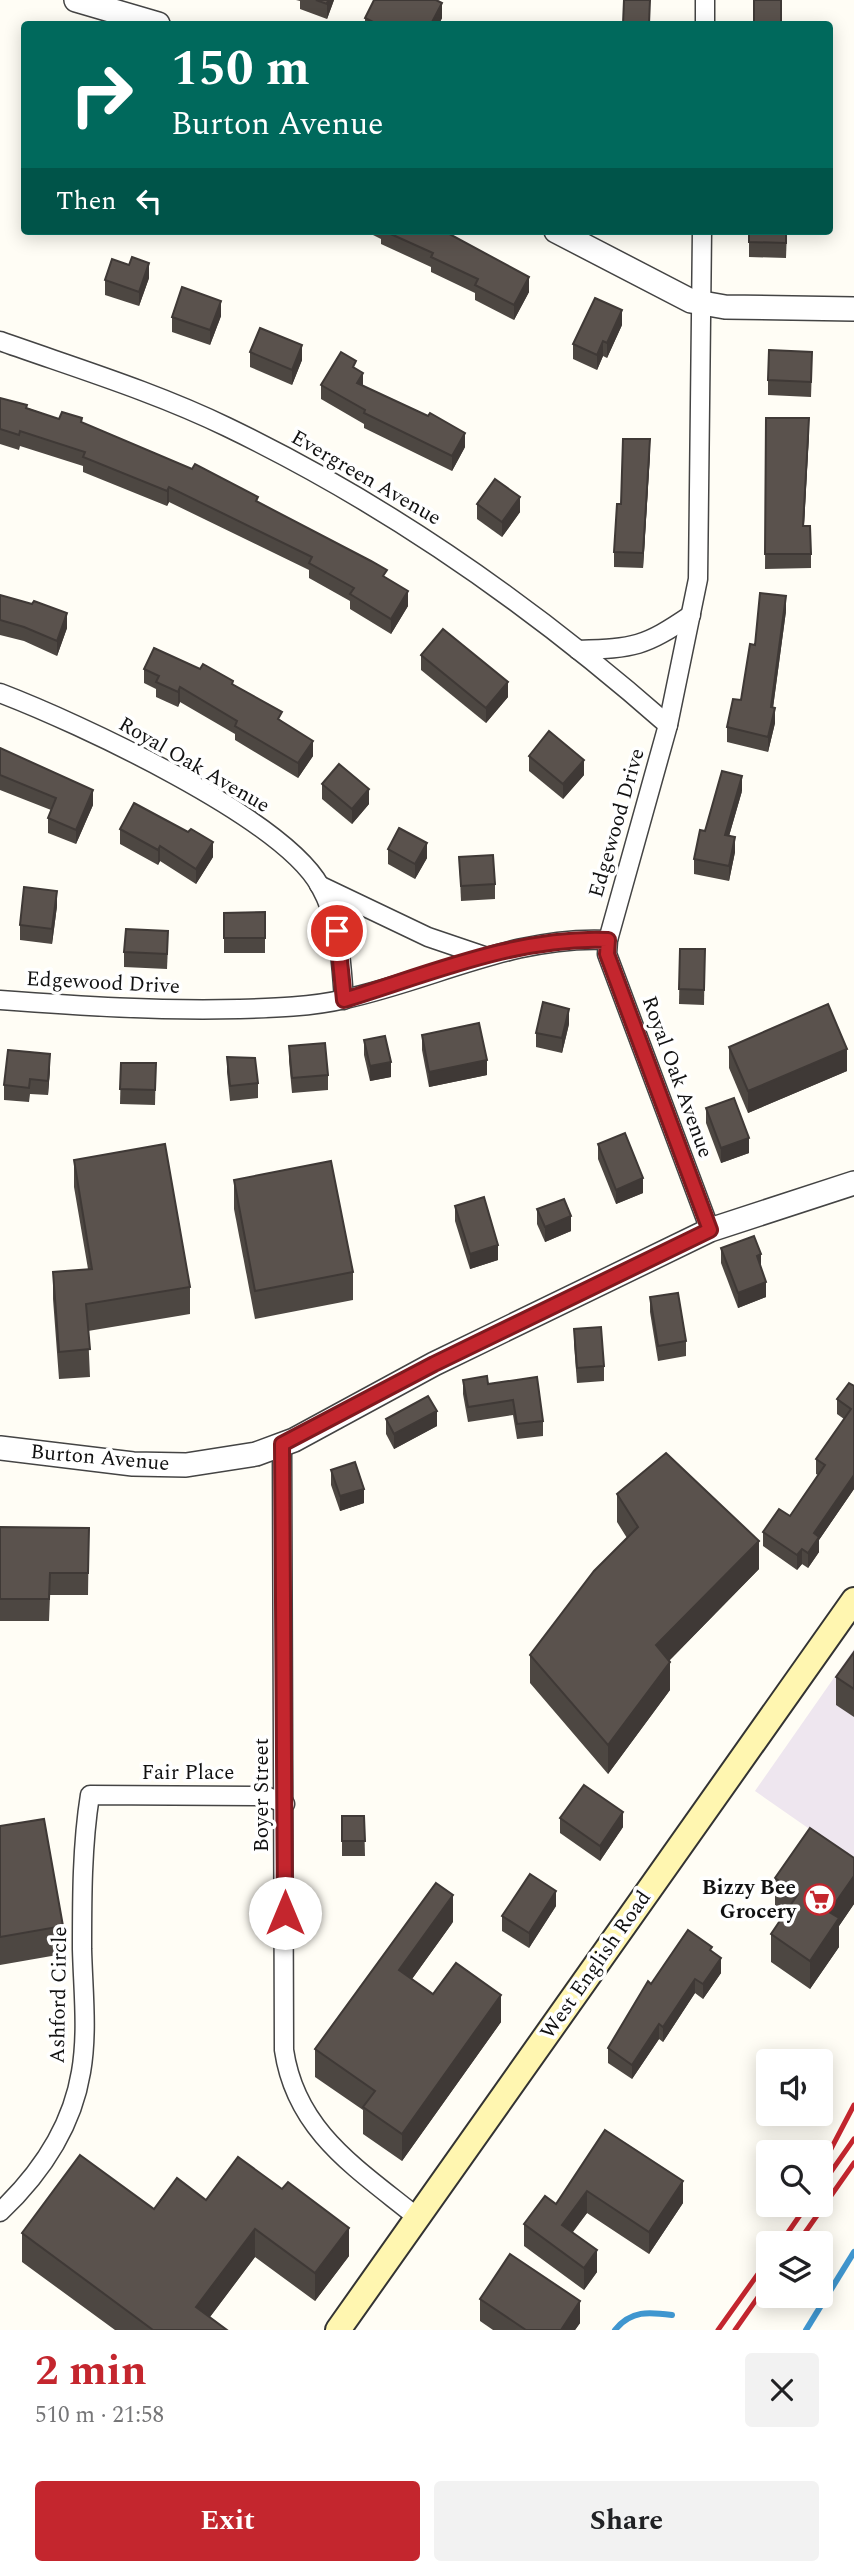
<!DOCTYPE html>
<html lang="en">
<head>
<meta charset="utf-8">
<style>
  :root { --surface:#fff; --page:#f2f2f2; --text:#202124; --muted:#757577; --accent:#c4262e }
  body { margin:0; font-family:Spectral,serif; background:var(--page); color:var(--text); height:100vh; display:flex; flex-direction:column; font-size:26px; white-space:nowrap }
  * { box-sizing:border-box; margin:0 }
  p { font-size:23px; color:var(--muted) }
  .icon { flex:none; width:38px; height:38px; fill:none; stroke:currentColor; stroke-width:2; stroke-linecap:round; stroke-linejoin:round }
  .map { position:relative; height:2330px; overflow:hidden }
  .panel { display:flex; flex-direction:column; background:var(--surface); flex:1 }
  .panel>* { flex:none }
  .top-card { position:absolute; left:21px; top:21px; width:812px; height:214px; border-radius:7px; box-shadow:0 4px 18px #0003; background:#00695c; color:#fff; overflow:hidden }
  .buttons { position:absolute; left:756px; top:2049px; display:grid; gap:14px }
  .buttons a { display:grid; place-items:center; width:77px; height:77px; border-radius:7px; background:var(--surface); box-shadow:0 4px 18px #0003; font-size:35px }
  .pin { position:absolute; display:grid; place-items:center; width:60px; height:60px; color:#fff; margin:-30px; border:4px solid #fff; border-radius:50%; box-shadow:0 2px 7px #0007 }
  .me { position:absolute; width:77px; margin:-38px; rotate:0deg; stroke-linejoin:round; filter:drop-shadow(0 0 5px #0008) }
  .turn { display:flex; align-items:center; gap:24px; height:147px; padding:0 35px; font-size:32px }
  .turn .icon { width:91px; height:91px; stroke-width:2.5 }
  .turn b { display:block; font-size:49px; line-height:60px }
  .then { display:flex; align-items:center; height:66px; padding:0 35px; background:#0003; gap:14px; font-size:26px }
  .round { display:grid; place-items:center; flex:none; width:74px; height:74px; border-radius:7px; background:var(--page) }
  .summary { display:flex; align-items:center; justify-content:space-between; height:119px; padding:0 35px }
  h1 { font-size:42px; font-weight:700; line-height:52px; color:var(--accent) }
  .button { display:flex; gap:14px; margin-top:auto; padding:14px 35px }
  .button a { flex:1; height:80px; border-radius:7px; background:var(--accent); color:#fff; font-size:28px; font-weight:700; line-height:80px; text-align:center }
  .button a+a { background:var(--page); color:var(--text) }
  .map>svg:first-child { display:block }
  .industrial { fill:#eee6ef }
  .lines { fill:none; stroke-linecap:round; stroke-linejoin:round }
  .stream { stroke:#3f96cf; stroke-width:6 }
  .minor-casing { stroke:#444; stroke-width:21 }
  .tertiary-casing { stroke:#444; stroke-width:26 }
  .secondary-casing { stroke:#333; stroke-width:28 }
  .minor { stroke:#fff; stroke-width:18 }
  .tertiary { stroke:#fff; stroke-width:23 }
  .secondary { stroke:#fff6b0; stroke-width:24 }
  .rail { stroke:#c4262e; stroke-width:5 }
  .wall { fill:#4d4742 }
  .shaded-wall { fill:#3f3936 }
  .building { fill:#5a524d; stroke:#3f3936; stroke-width:2 }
  .route-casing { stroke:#7f191e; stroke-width:18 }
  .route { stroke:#c4262e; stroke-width:12 }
  .labels { text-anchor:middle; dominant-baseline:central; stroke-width:7; stroke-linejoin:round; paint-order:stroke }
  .street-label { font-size:21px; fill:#111; stroke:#fff }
  .poi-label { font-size:21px; font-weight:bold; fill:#111; stroke:#fff; text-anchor:end }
</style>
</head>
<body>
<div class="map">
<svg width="854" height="2330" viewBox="0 0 854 2330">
  <rect width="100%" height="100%" fill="#fffdf5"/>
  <polygon class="industrial" points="854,1649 854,1860 755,1791"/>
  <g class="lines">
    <g class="stream">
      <path d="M615 2330C631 2310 649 2312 672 2315"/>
      <polyline points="806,2330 854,2252"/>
    </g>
    <defs>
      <g id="minor">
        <polyline points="705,24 705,0"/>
        <polyline points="702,231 698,579 668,725 608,940 607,954 710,1230"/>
        <path d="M0 341C76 368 155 392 227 427 389 505 534 607 668 725"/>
        <path d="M578 650C635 648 644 647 691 615"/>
        <path d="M0 693C76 722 282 817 320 886 340 922 341 960 344 1000"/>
        <polyline points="319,885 428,937 484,956"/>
        <path d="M0 1000C80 1006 159 1011 239 1009 274 1008 311 1007 345 999 433 980 515 935 608 940"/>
        <path d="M282 1445 284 2050C296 2132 358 2169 418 2218"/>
        <path d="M0 2212C40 2174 72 2127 81 2072 88 2032 83 1990 82 1949 82 1898 82 1845 90 1795L266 1796 285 1804"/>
      </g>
      <g id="tertiary">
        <polyline points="76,0 158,24"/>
        <polyline points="556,231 691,301 725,307 854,309"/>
        <polyline points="0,1448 133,1464 186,1465 256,1454 294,1440 434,1364 710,1230 854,1183"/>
      </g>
      <polyline id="secondary" points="338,2330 854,1600"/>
    </defs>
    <use href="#minor" class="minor-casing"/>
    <use href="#tertiary" class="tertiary-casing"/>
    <use href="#secondary" class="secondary-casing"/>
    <use href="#minor" class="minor"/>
    <use href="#tertiary" class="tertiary"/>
    <use href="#secondary" class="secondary"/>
    <g class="rail">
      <polyline points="821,2168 854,2105"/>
      <polyline points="821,2186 854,2139"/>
      <polyline points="780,2244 807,2205"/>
      <polyline points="797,2244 854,2163"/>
      <polyline points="718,2330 768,2260"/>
      <polyline points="735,2330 768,2283"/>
    </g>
  </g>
  <g class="wall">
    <polygon points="296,0 334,0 327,19 300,9 300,1"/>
    <polygon points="365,18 442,18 439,24 365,24"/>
    <polygon points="365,231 444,231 529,292 514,320 475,300 475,293 431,272 431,267 381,244 381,239"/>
    <polygon points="749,231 787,231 786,258 749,257"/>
    <polygon points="149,278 139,306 105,295 105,280"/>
    <polygon points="221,316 210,345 172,332 172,317"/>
    <polygon points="622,325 607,358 603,356 597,370 573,359 573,344"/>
    <polygon points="250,352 302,360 292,385 250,367"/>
    <polygon points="812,367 811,397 768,395 768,380"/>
    <polygon points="356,369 363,385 465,447 452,471 364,428 364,424 321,399 321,385"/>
    <polygon points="0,398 59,419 82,423 258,502 387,578 408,606 391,634 350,609 350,601 309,578 309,570 169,502 167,506 83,472 83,466 20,446 19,450 0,444"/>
    <polygon points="766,418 809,433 804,526 811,554 811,568 765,569"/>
    <polygon points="650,454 643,568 614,567 614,552 621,504"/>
    <polygon points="477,504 520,512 502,537 477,519"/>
    <polygon points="0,595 67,628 57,656 24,641 0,635"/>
    <polygon points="786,611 773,708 775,723 768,752 727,742 727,727 741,700 755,645"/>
    <polygon points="421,655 508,697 486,723 421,670"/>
    <polygon points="144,669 233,684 282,721 313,756 298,778 235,740 235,734 180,702 178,707 156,697 156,689 144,683"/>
    <polygon points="0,748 93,805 76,844 48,833 48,818 51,810 0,790"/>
    <polygon points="529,756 584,775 563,799 529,771"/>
    <polygon points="322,784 369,804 352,824 322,799"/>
    <polygon points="742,791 729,836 735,852 729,881 694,874 694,859 705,831"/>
    <polygon points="120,829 188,832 213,857 196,884 160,861 158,865 120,844"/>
    <polygon points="388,849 427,858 415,879 388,864"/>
    <polygon points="459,857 495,884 495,899 461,901"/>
    <polygon points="57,906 52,944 20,940 20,925"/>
    <polygon points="265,912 265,953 224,953 224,913"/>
    <polygon points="168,946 167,969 124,967 124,952"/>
    <polygon points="680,949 705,949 704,1005 679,1004"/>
    <polygon points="569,1024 562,1053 536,1047 536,1033"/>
    <polygon points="422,1035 487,1075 429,1087 422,1050"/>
    <polygon points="364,1040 391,1077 370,1081 364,1055"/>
    <polygon points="289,1046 328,1075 328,1090 292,1093 289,1061"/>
    <polygon points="729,1047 847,1071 748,1113 729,1068"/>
    <polygon points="227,1057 258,1083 258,1098 230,1101 227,1072"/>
    <polygon points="121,1063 156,1063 155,1105 120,1104"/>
    <polygon points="50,1069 48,1095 30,1094 29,1102 4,1100 4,1085"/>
    <polygon points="706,1108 749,1153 721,1163 706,1123"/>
    <polygon points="598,1144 643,1193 616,1204 598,1159"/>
    <polygon points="74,1160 190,1287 190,1314 88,1331 90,1377 59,1379 53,1299 53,1272 88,1269 74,1187"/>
    <polygon points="234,1180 353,1272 353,1300 255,1319 234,1209"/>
    <polygon points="455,1206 498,1260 470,1269 455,1221"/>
    <polygon points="537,1209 571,1231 545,1242 537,1224"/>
    <polygon points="721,1248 766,1297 738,1308 721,1263"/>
    <polygon points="650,1297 686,1341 686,1356 658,1361 650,1312"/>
    <polygon points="574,1329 604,1366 604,1381 577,1383 574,1344"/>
    <polygon points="537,1377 543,1421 543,1436 517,1439 513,1415 468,1422 463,1394 463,1380 488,1384"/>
    <polygon points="854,1386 854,1489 819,1540 819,1552 808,1568 802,1564 797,1570 763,1546 763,1532 790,1516 818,1475 816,1474 816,1459 844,1419 837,1414 837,1399"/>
    <polygon points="386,1419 437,1426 394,1449 386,1434"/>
    <polygon points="331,1470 364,1503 340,1511 331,1485"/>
    <polygon points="617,1494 759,1569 669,1661 670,1690 608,1774 530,1683 530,1655 627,1538 617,1522"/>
    <polygon points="0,1527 89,1528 88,1595 50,1595 49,1621 0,1621"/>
    <polygon points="854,1652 854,1717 836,1705 836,1677"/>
    <polygon points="342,1816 364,1816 365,1856 342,1856"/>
    <polygon points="560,1818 623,1827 600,1861 560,1833"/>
    <polygon points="0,1826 63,1926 63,1954 0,1965"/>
    <polygon points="854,1858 854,1904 839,1926 839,1947 810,1989 771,1962 771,1934 785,1914 775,1907 775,1878"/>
    <polygon points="556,1906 529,1948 502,1931 502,1916"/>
    <polygon points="453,1922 412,1979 433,1994 501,2022 402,2161 363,2134 363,2110 315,2077 315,2049"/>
    <polygon points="712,1952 721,1973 703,1999 695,1993 663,2042 659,2039 632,2079 608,2063 608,2048 651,1984"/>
    <polygon points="605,2130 683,2203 649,2254 587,2213 572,2232 597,2272 584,2290 524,2246 524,2224 556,2204"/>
    <polygon points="206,2200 349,2256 315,2301 255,2257 210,2317 227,2330 115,2330 22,2262 22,2233"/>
    <polygon points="480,2299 580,2323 575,2330 493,2330 480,2321"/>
  </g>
  <g class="shaded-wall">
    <polygon points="328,0 334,0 327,19 327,4"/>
    <polygon points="442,3 442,18 439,24 431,24"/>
    <polygon points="149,263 149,278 139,306 139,292"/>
    <polygon points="529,277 529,292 514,320 514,305"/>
    <polygon points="221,301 221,316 210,345 210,330"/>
    <polygon points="622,310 622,325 607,358 607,343"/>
    <polygon points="603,341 603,356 597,370 597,355"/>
    <polygon points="302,345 302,360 292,385 292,370"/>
    <polygon points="363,373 363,388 357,383"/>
    <polygon points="809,418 809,433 803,541 803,526"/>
    <polygon points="465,433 465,447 452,471 452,456"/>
    <polygon points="650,439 650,454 643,568 643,553"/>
    <polygon points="169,487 169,502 167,506 167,491"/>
    <polygon points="520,497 520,512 502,537 502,522"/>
    <polygon points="408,591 408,606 391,634 391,619"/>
    <polygon points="786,596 786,611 771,722 771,707"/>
    <polygon points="67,613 67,628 57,656 57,641"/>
    <polygon points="508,682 508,697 486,723 486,708"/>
    <polygon points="180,687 180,702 178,707 178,692"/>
    <polygon points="775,708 775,723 768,752 768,737"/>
    <polygon points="313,741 313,756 298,778 298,763"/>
    <polygon points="584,760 584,775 563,799 563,784"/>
    <polygon points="742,776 742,791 725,850 725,835"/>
    <polygon points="369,789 369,804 352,824 352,809"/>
    <polygon points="93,790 93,805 76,844 76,830"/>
    <polygon points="735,837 735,852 729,881 729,866"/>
    <polygon points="213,842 213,857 196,884 196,869"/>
    <polygon points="427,843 427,858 415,879 415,864"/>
    <polygon points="160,846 160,861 158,865 158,850"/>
    <polygon points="57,891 57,906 52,944 52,929"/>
    <polygon points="569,1009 569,1024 562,1053 562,1038"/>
    <polygon points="847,1049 847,1071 748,1113 748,1091"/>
    <polygon points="50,1054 50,1069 48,1095 48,1081"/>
    <polygon points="487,1060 487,1075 429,1087 429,1072"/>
    <polygon points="391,1062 391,1077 370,1081 370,1066"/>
    <polygon points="749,1138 749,1153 721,1163 721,1148"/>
    <polygon points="643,1178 643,1193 616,1204 616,1190"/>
    <polygon points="571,1216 571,1231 545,1242 545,1227"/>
    <polygon points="498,1245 498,1260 470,1269 470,1254"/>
    <polygon points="761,1254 761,1269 757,1256"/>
    <polygon points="766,1282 766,1297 738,1308 738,1293"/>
    <polygon points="437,1411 437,1426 394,1449 394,1434"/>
    <polygon points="854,1475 854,1489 819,1540 819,1552 808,1568 808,1553 814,1533"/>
    <polygon points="364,1489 364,1503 340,1511 340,1496"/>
    <polygon points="759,1541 759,1569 656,1674 656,1645"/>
    <polygon points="802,1549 802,1564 797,1570 797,1555"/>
    <polygon points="670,1662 670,1690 608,1774 608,1745"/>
    <polygon points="623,1812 623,1827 600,1861 600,1846"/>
    <polygon points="854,1876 854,1904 839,1926 839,1947 810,1989 810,1961 829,1912"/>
    <polygon points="556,1891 556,1906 529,1948 529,1933"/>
    <polygon points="453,1895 453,1922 399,1997 399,1970"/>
    <polygon points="721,1958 721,1973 703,1999 703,1984"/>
    <polygon points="695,1979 695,1993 663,2042 663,2027"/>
    <polygon points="501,1995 501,2022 402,2161 402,2134"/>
    <polygon points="659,2024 659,2039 632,2079 632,2065"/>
    <polygon points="683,2181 683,2203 649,2254 649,2232"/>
    <polygon points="587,2191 587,2213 562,2247 562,2225"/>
    <polygon points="349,2228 349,2256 315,2301 315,2273"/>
    <polygon points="255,2229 255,2257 200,2330 196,2307"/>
    <polygon points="597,2250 597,2272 584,2290 584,2268"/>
    <polygon points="580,2301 580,2323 575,2330 561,2330"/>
  </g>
  <g class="building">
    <polygon points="316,0 328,0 327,4"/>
    <polygon points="374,0 436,0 442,3 431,24 377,24 365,18"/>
    <polygon points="624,0 650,0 649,24 623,24"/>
    <rect x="754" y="0" width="27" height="24"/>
    <polygon points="384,231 444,231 529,277 514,305 475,285 478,279 431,257 433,253"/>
    <polygon points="749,231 786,231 786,243 749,242"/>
    <polygon points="132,257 149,263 139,292 105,280 112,259 129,265"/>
    <polygon points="182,287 221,301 210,330 172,317"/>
    <polygon points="595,298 622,310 607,343 603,341 597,355 573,344"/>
    <polygon points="260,328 302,345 292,370 250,352"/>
    <polygon points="769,350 812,352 811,382 768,380"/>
    <polygon points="341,352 356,361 353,367 363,373 357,383 428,416 430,413 465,433 452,456 364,413 365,410 321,385"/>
    <polygon points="0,398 27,405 26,408 59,419 62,412 82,418 81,422 192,469 195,464 258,497 256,501 371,561 387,570 383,576 408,591 391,619 350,594 354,588 309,563 312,557 169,487 167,491 83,457 85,452 20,431 19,435 0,429"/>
    <polygon points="766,418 809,418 803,526 810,526 811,554 765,554"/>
    <polygon points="623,439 650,439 643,553 614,552 617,504 621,504"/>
    <polygon points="495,479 520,497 502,522 477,504"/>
    <polygon points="760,593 786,596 771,707 775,708 768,737 727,727 733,699 741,700 750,644 755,645"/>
    <polygon points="0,595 32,604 34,601 67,613 57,641 24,627 0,620"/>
    <polygon points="443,629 508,682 486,708 421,655"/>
    <polygon points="154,648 200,669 203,664 233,681 232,684 282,712 278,719 313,741 298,763 235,726 237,721 180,687 178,692 156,682 159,676 144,669"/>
    <polygon points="549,731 584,760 563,784 529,756"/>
    <polygon points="0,748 93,790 76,830 48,818 56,798 0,775"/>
    <polygon points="339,764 369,789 352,809 322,784"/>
    <polygon points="722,771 742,776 725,835 735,837 729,866 694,859 700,830 705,831"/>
    <polygon points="134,803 188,832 191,829 213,842 196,869 160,846 158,850 120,829"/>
    <polygon points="399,828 427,843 415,864 388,849"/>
    <polygon points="493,855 495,884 461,886 459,857"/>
    <polygon points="24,887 57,891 52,929 20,925"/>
    <polygon points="265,912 265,938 224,938 224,913"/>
    <polygon points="126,929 168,931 167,954 124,952"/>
    <polygon points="680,949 705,949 704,990 679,989"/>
    <polygon points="543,1002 569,1009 562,1038 536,1033"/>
    <polygon points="828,1004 847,1049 748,1091 729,1047"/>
    <polygon points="479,1023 487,1060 429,1072 422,1035"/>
    <polygon points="385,1036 391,1062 370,1066 364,1040"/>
    <polygon points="325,1043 328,1075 292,1078 289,1046"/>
    <polygon points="8,1050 50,1054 48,1081 30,1079 29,1088 4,1085"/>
    <polygon points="227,1057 255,1058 258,1083 230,1086"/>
    <polygon points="121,1063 156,1063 155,1090 120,1089"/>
    <polygon points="734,1098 749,1138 721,1148 706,1108"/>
    <polygon points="625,1133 643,1178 616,1190 598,1144"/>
    <polygon points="165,1144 190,1287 86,1304 90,1349 59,1352 53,1272 92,1269 74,1160"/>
    <polygon points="331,1161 353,1272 255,1291 234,1180"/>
    <polygon points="484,1197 498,1245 470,1254 455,1206"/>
    <polygon points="564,1199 571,1216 545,1227 537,1209"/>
    <polygon points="754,1236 761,1254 757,1256 766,1282 738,1293 721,1248"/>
    <polygon points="678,1293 686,1341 658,1346 650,1297"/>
    <polygon points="601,1327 604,1366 577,1368 574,1329"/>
    <polygon points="487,1376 488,1384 537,1377 543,1421 517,1424 513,1400 468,1407 463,1380"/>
    <polygon points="849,1383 854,1386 854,1475 814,1533 819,1537 808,1553 802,1549 797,1555 763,1532 779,1509 790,1516 825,1465 816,1459 851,1409 837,1399"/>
    <polygon points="428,1396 437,1411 394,1434 386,1419"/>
    <polygon points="666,1453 759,1541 656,1645 670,1662 608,1745 530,1655 594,1571 638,1527 617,1494"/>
    <polygon points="355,1462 364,1489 340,1496 331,1470"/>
    <polygon points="0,1527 89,1528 88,1573 50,1573 49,1599 0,1599"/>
    <polygon points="854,1652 854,1689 836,1677"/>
    <polygon points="584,1785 623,1812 600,1846 560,1818"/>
    <polygon points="342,1816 364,1816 365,1841 342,1841"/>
    <polygon points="44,1819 63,1926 0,1937 0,1826"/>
    <polygon points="810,1828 854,1858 854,1876 829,1912 839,1918 810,1961 771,1934 798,1894 775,1878"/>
    <polygon points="530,1874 556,1891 529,1933 502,1916"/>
    <polygon points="436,1883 453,1895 399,1970 433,1994 456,1963 501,1995 402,2134 363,2107 375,2091 315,2049"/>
    <polygon points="688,1930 712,1947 710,1950 721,1958 703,1984 695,1979 663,2027 659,2024 632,2065 608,2048 648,1981 651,1984"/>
    <polygon points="605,2130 683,2181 649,2232 587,2191 562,2225 597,2250 584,2268 524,2224 545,2196 556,2204"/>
    <polygon points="80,2155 154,2209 177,2178 206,2200 238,2157 282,2189 288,2182 349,2228 315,2273 255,2229 196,2307 227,2330 153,2330 22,2233"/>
    <polygon points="510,2254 580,2301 561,2330 526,2330 480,2299"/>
  </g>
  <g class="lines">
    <defs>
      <path id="route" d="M285 1913 282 1444 434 1364 710 1230 607 954 608 940C518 936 429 974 344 1000L337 931"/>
    </defs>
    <use href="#route" class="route-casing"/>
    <use href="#route" class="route"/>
  </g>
  <defs>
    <symbol id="supermarket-ring" viewBox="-11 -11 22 22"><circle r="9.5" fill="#fff" stroke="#c4262e" stroke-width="1.5"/><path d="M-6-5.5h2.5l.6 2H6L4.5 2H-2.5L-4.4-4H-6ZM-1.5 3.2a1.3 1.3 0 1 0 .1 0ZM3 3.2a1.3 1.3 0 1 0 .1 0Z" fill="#c4262e"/></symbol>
  </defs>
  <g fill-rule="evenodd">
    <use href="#supermarket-ring" x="802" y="1882" width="35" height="35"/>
  </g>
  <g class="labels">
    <g class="street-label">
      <text transform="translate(366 478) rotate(30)">Evergreen Avenue</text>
      <text transform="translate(194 765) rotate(30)">Royal Oak Avenue</text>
      <text transform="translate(617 823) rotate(-74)">Edgewood Drive</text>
      <text transform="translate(103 983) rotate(3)">Edgewood Drive</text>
      <text transform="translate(677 1077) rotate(70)">Royal Oak Avenue</text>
      <text transform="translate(100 1458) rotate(5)">Burton Avenue</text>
      <text x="188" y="1773">Fair Place</text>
      <text transform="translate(262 1795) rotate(-90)">Boyer Street</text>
      <text transform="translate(596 1965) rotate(-55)">West English Road</text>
      <text transform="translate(59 1995) rotate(-89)">Ashford Circle</text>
    </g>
    <g class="poi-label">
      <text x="796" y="1888">Bizzy Bee<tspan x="796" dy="24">Grocery</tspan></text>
    </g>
  </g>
</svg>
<div class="buttons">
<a><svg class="icon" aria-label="sound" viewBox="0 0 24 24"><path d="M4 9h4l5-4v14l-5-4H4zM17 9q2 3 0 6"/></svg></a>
<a><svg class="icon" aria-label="search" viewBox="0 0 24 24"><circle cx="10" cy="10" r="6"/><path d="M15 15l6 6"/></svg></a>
<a><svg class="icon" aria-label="layers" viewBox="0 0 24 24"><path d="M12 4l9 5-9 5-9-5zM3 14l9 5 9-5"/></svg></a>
</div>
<div class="pin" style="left:337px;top:931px;background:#d93025"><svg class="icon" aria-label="arrive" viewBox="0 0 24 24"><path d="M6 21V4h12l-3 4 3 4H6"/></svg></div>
<svg class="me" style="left:285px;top:1913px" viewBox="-20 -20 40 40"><circle r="19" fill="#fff"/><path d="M0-13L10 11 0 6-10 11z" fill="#c4262e"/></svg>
<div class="top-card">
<div class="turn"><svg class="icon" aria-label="right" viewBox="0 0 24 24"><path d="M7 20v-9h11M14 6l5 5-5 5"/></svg><div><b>150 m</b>Burton Avenue</div></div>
<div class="then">Then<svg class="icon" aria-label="left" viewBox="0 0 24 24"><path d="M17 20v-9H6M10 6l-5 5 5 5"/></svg></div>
</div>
</div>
<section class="panel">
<div class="summary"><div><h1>2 min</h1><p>510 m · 21:58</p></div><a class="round"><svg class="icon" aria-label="close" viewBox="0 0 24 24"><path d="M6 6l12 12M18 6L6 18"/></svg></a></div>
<div class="button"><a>Exit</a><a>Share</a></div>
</section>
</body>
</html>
